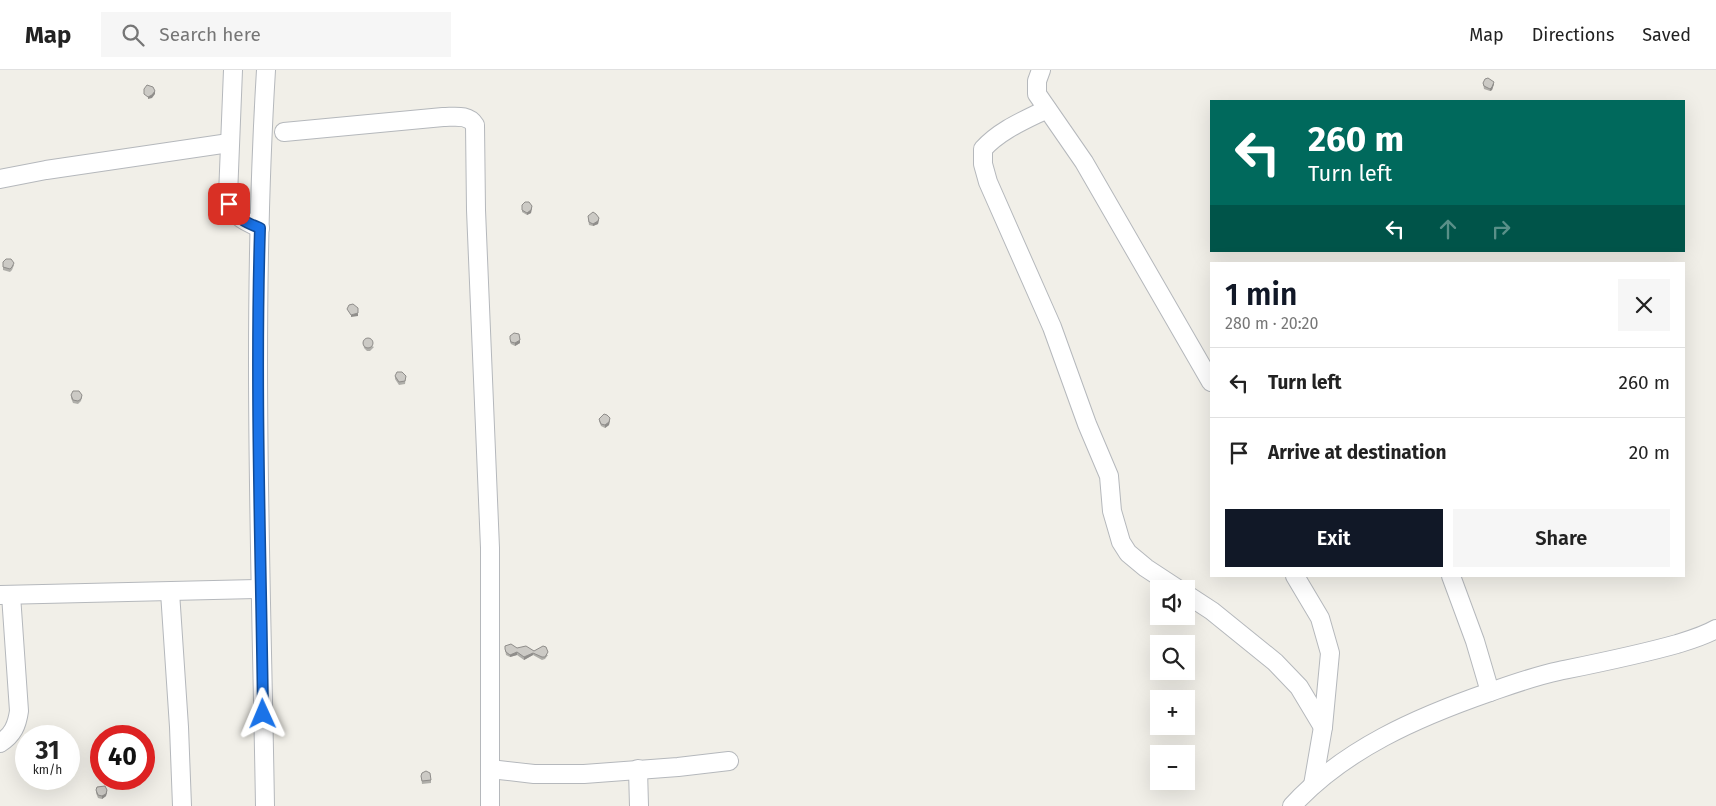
<!DOCTYPE html>
<html lang="en">
<head>
<meta charset="utf-8">
<style>
  :root { --surface:#fff; --page:#f6f6f6; --text:#222; --muted:#767676; --line:#e0e0e0; --accent:#111827 }
  body { margin:0; font-family:"Fira Sans",sans-serif; background:var(--page); color:var(--text); height:100vh; display:flex; flex-direction:column; font-size:19px; white-space:nowrap }
  * { box-sizing:border-box; margin:0 }
  p { font-size:16px; color:var(--muted) }
  .icon { flex:none; width:28px; height:28px; fill:none; stroke:currentColor; stroke-width:2; stroke-linecap:round; stroke-linejoin:round }
  .map { position:relative; flex:1; overflow:hidden }
  .panel { position:absolute; left:1210px; top:192px; width:475px; height:315px; display:flex; flex-direction:column; background:var(--surface); border-radius:0px; box-shadow:0 5px 20px #0002 }
  .panel>* { flex:none }
  .guide { position:absolute; left:1210px; top:30px; width:475px; height:152px; border-radius:0px; box-shadow:0 5px 20px #0002; background:#00695c; color:#fff; overflow:hidden }
  .buttons { position:absolute; left:1150px; top:510px; display:grid; gap:10px }
  .buttons a { display:grid; place-items:center; width:45px; height:45px; border-radius:0px; background:var(--surface); box-shadow:0 5px 20px #0002; font-size:25px }
  .speed { position:absolute; left:15px; top:655px; display:flex; gap:10px; font-size:25px; font-weight:700; text-align:center }
  .speed>* { display:grid; place-content:center; width:65px; height:65px; border-radius:50%; background:var(--surface); box-shadow:0 5px 20px #0002; line-height:1 }
  .speed small { font-size:12px; font-weight:400 }
  .speed .limit { border:8px solid #d22; background:#fff; color:#111 }
  .pin { position:absolute; display:grid; place-items:center; width:42px; height:42px; color:#fff; margin:-21px; border-radius:10px; box-shadow:0 2px 8px #0006 }
  .me { position:absolute; width:55px; margin:-28px; rotate:359deg; stroke-linejoin:round; filter:drop-shadow(0 0 4px #0008) }
  .turn { display:flex; align-items:center; gap:18px; height:105px; padding:0 15px; font-size:22px }
  .turn .icon { width:65px; height:65px; stroke-width:2.5 }
  .turn b { display:block; font-size:35px; line-height:42px }
  .lanes { display:flex; align-items:center; height:48px; padding:0 15px; background:#0003; justify-content:center; gap:25px; direction:ltr }
  .lanes .off { opacity:.35 }
  .round { display:grid; place-items:center; flex:none; width:52px; height:52px; border-radius:0px; background:var(--page) }
  .overview { display:flex; align-items:center; justify-content:space-between; height:85px; padding:0 15px }
  h1 { font-size:30px; font-weight:600; line-height:38px; color:var(--accent) }
  .cta { display:flex; gap:10px; margin-top:auto; padding:10px 15px }
  .cta a { flex:1; height:58px; border-radius:0px; background:var(--accent); color:#fff; font-size:20px; font-weight:600; line-height:58px; text-align:center }
  .cta a+a { background:var(--page); color:var(--text) }
  ul { padding:0; list-style:none }
  li { display:flex; align-items:center; gap:15px; height:70px; padding:0 15px; border-top:1px solid var(--line) }
  li div { flex:1 }
  li b { display:block; font-size:19px }
  li em { font-style:normal }
  header { display:flex; align-items:center; gap:30px; box-sizing:border-box; height:70px; padding:0 25px; background:var(--surface); border-bottom:1px solid var(--line) }
  header strong { font-size:24px }
  nav { display:flex; gap:28px; margin-inline-start:auto; font-size:18px }
  .search { width:350px; height:45px; background:var(--page); display:flex; align-items:center; gap:12px; box-sizing:border-box; padding:0 18px; border-radius:0px; color:var(--muted); font-size:19px }
  .map>svg:first-child { display:block }
  .lines { fill:none; stroke-linecap:round; stroke-linejoin:round }
  .minor-casing { stroke:#b5b8bc; stroke-width:20 }
  .minor { stroke:#fff; stroke-width:18 }
  .wall { fill:#afaea9 }
  .shaded-wall { fill:#8f8d8a }
  .building { fill:#cccac5; stroke:#8f8d8a }
  .route-casing { stroke:#114b97; stroke-width:12 }
  .route { stroke:#1a73e8; stroke-width:9 }
</style>
</head>
<body>
<header>
<strong>Map</strong>
<div class="search"><svg class="icon" aria-label="search" viewBox="0 0 24 24"><circle cx="10" cy="10" r="6"/><path d="M15 15l6 6"/></svg>Search here</div>
<nav><a>Map</a><a>Directions</a><a>Saved</a></nav>
</header>
<div class="map">
<svg width="1716" height="736" viewBox="0 0 1716 736">
  <rect width="100%" height="100%" fill="#f1efe8"/>
  <g class="lines">
    <defs>
      <g id="minor">
        <path d="M233 0 228 126C231 145 243 151 260 158"/>
        <polyline points="1041,0 1037,11 1037,24 1084,92 1211,312"/>
        <path d="M1047 39C1025 50 1000 60 983 79V94L988 112 1052 257 1087 354 1109 406 1112 441 1121 472 1128 483 1146 498 1178 519"/>
        <path d="M284 62 443 47C455 47 468 44 475 55L476 140 490 478V736"/>
        <polyline points="0,109 46,100 229,73"/>
        <polyline points="1295,506 1320,548 1330,583 1323,657 1313,715"/>
        <polyline points="1451,506 1475,571 1490,622"/>
        <polyline points="170,522 179,657 182,736"/>
        <polyline points="1186,524 1212,541 1275,592 1299,617 1323,657"/>
        <polyline points="0,525 260,519"/>
        <path d="M0 673C13 665 17 655 19 641L11 525"/>
        <polyline points="490,699 534,704 584,704 678,697 729,691"/>
        <polyline points="638,699 639,736"/>
        <path d="M265 736C261 491 251 245 266 0"/>
        <path d="M1292 736C1344 679 1418 647 1490 622 1513 614 1535 606 1559 601 1598 593 1638 585 1677 574 1690 570 1704 566 1716 559"/>
      </g>
    </defs>
    <use href="#minor" class="minor-casing"/>
    <use href="#minor" class="minor"/>
  </g>
  <g class="wall">
    <polygon points="1483,13 1494,14 1492,20 1490,21 1484,19"/>
    <polygon points="522,135 532,138 531,143 527,145 522,142"/>
    <polygon points="588,148 599,150 598,154 593,156 589,155"/>
    <polygon points="3,192 14,195 12,200 10,202 3,200"/>
    <polygon points="510,266 520,273 515,276 511,274 510,272"/>
    <polygon points="363,272 374,277 370,281 367,281 364,278"/>
    <polygon points="395,306 406,306 405,314 399,315 395,309"/>
    <polygon points="71,325 82,327 81,331 78,334 73,333 71,328"/>
    <polygon points="599,349 610,351 609,355 605,358 601,356 599,351"/>
    <polygon points="517,578 534,581 548,585 545,589 542,590 533,585 524,590 517,585 510,587 506,585 505,579"/>
    <polygon points="421,706 431,710 431,713 422,714"/>
    <polygon points="96,720 107,723 106,726 102,729 98,728 96,723"/>
  </g>
  <g class="shaded-wall">
    <polygon points="1494,12 1494,14 1492,20 1490,21 1490,19"/>
    <polygon points="155,21 155,24 152,28 148,29 148,27"/>
    <polygon points="532,136 531,143 527,145 527,143"/>
    <polygon points="599,148 598,154 593,156 593,154"/>
    <polygon points="358,243 358,246 351,247 351,245"/>
    <polygon points="520,270 520,273 515,276 515,273"/>
    <polygon points="610,348 609,355 605,358 605,355"/>
    <polygon points="517,582 517,585 510,587 510,585"/>
    <polygon points="533,583 533,585 524,590 524,587"/>
    <polygon points="107,720 106,726 102,729 102,726"/>
  </g>
  <g class="building">
    <polygon points="1488,8 1494,12 1492,17 1490,19 1484,16 1483,13 1485,9"/>
    <polygon points="147,15 153,17 155,21 152,25 148,27 144,24 144,19"/>
    <polygon points="525,132 529,132 532,136 531,140 527,143 522,140 522,135"/>
    <polygon points="593,142 596,144 599,148 598,151 593,154 589,152 588,146"/>
    <polygon points="6,189 11,189 14,193 12,197 10,199 3,197 3,192"/>
    <polygon points="353,234 358,238 358,243 351,245 347,239 349,235"/>
    <polygon points="514,263 519,264 520,270 515,273 511,272 510,269 510,266"/>
    <circle cx="368" cy="273" r="5"/>
    <polygon points="397,302 402,302 406,306 405,311 399,312 395,306"/>
    <polygon points="73,321 79,321 82,325 81,329 78,331 73,330 71,325"/>
    <polygon points="604,344 607,345 610,348 609,352 605,355 601,354 599,349"/>
    <polygon points="511,574 517,578 526,576 534,581 543,576 546,577 548,582 545,587 542,587 533,583 524,587 517,582 510,585 506,582 505,579 505,576"/>
    <polygon points="426,701 430,703 431,710 422,711 421,706 422,703"/>
    <polygon points="105,716 107,720 106,724 102,726 98,725 96,720 97,717"/>
  </g>
  <g class="lines">
    <defs>
      <path id="route" d="M229 134C238 149 244 152 260 158 255 320 261 482 263 644"/>
    </defs>
    <use href="#route" class="route-casing"/>
    <use href="#route" class="route"/>
  </g>
</svg>
<div class="buttons">
<a><svg class="icon" aria-label="sound" viewBox="0 0 24 24"><path d="M4 9h4l5-4v14l-5-4H4zM17 9q2 3 0 6"/></svg></a>
<a><svg class="icon" aria-label="search" viewBox="0 0 24 24"><circle cx="10" cy="10" r="6"/><path d="M15 15l6 6"/></svg></a>
<a>+</a>
<a>−</a>
</div>
<div class="speed"><div>31<small>km/h</small></div><div class="limit">40</div></div>
<div class="pin" style="left:229px;top:134px;background:#d93025"><svg class="icon" aria-label="arrive" viewBox="0 0 24 24"><path d="M6 21V4h12l-3 4 3 4H6"/></svg></div>
<svg class="me" style="left:263px;top:644px" viewBox="-20 -20 40 40"><path d="M0-17L14 15 0 8-14 15z" fill="#1a73e8" stroke="#fff" stroke-width="4"/></svg>
<div class="guide">
<div class="turn"><svg class="icon" aria-label="left" viewBox="0 0 24 24"><path d="M17 20v-9H6M10 6l-5 5 5 5"/></svg><div><b>260 m</b>Turn left</div></div>
<div class="lanes"><svg class="icon" aria-label="left" viewBox="0 0 24 24"><path d="M17 20v-9H6M10 6l-5 5 5 5"/></svg><svg class="icon off" aria-label="ahead" viewBox="0 0 24 24"><path d="M12 20V5M6 11l6-6 6 6"/></svg><svg class="icon off" aria-label="right" viewBox="0 0 24 24"><path d="M7 20v-9h11M14 6l5 5-5 5"/></svg></div>
</div>
<section class="panel">
<div class="overview"><div><h1>1 min</h1><p>280 m · 20:20</p></div><a class="round"><svg class="icon" aria-label="close" viewBox="0 0 24 24"><path d="M6 6l12 12M18 6L6 18"/></svg></a></div>
<ul>
<li><svg class="icon" aria-label="left" viewBox="0 0 24 24"><path d="M17 20v-9H6M10 6l-5 5 5 5"/></svg><div><b>Turn left</b></div><em>260 m</em></li>
<li><svg class="icon" aria-label="arrive" viewBox="0 0 24 24"><path d="M6 21V4h12l-3 4 3 4H6"/></svg><div><b>Arrive at destination</b></div><em>20 m</em></li>
</ul>
<div class="cta"><a>Exit</a><a>Share</a></div>
</section>
</div>
</body>
</html>
